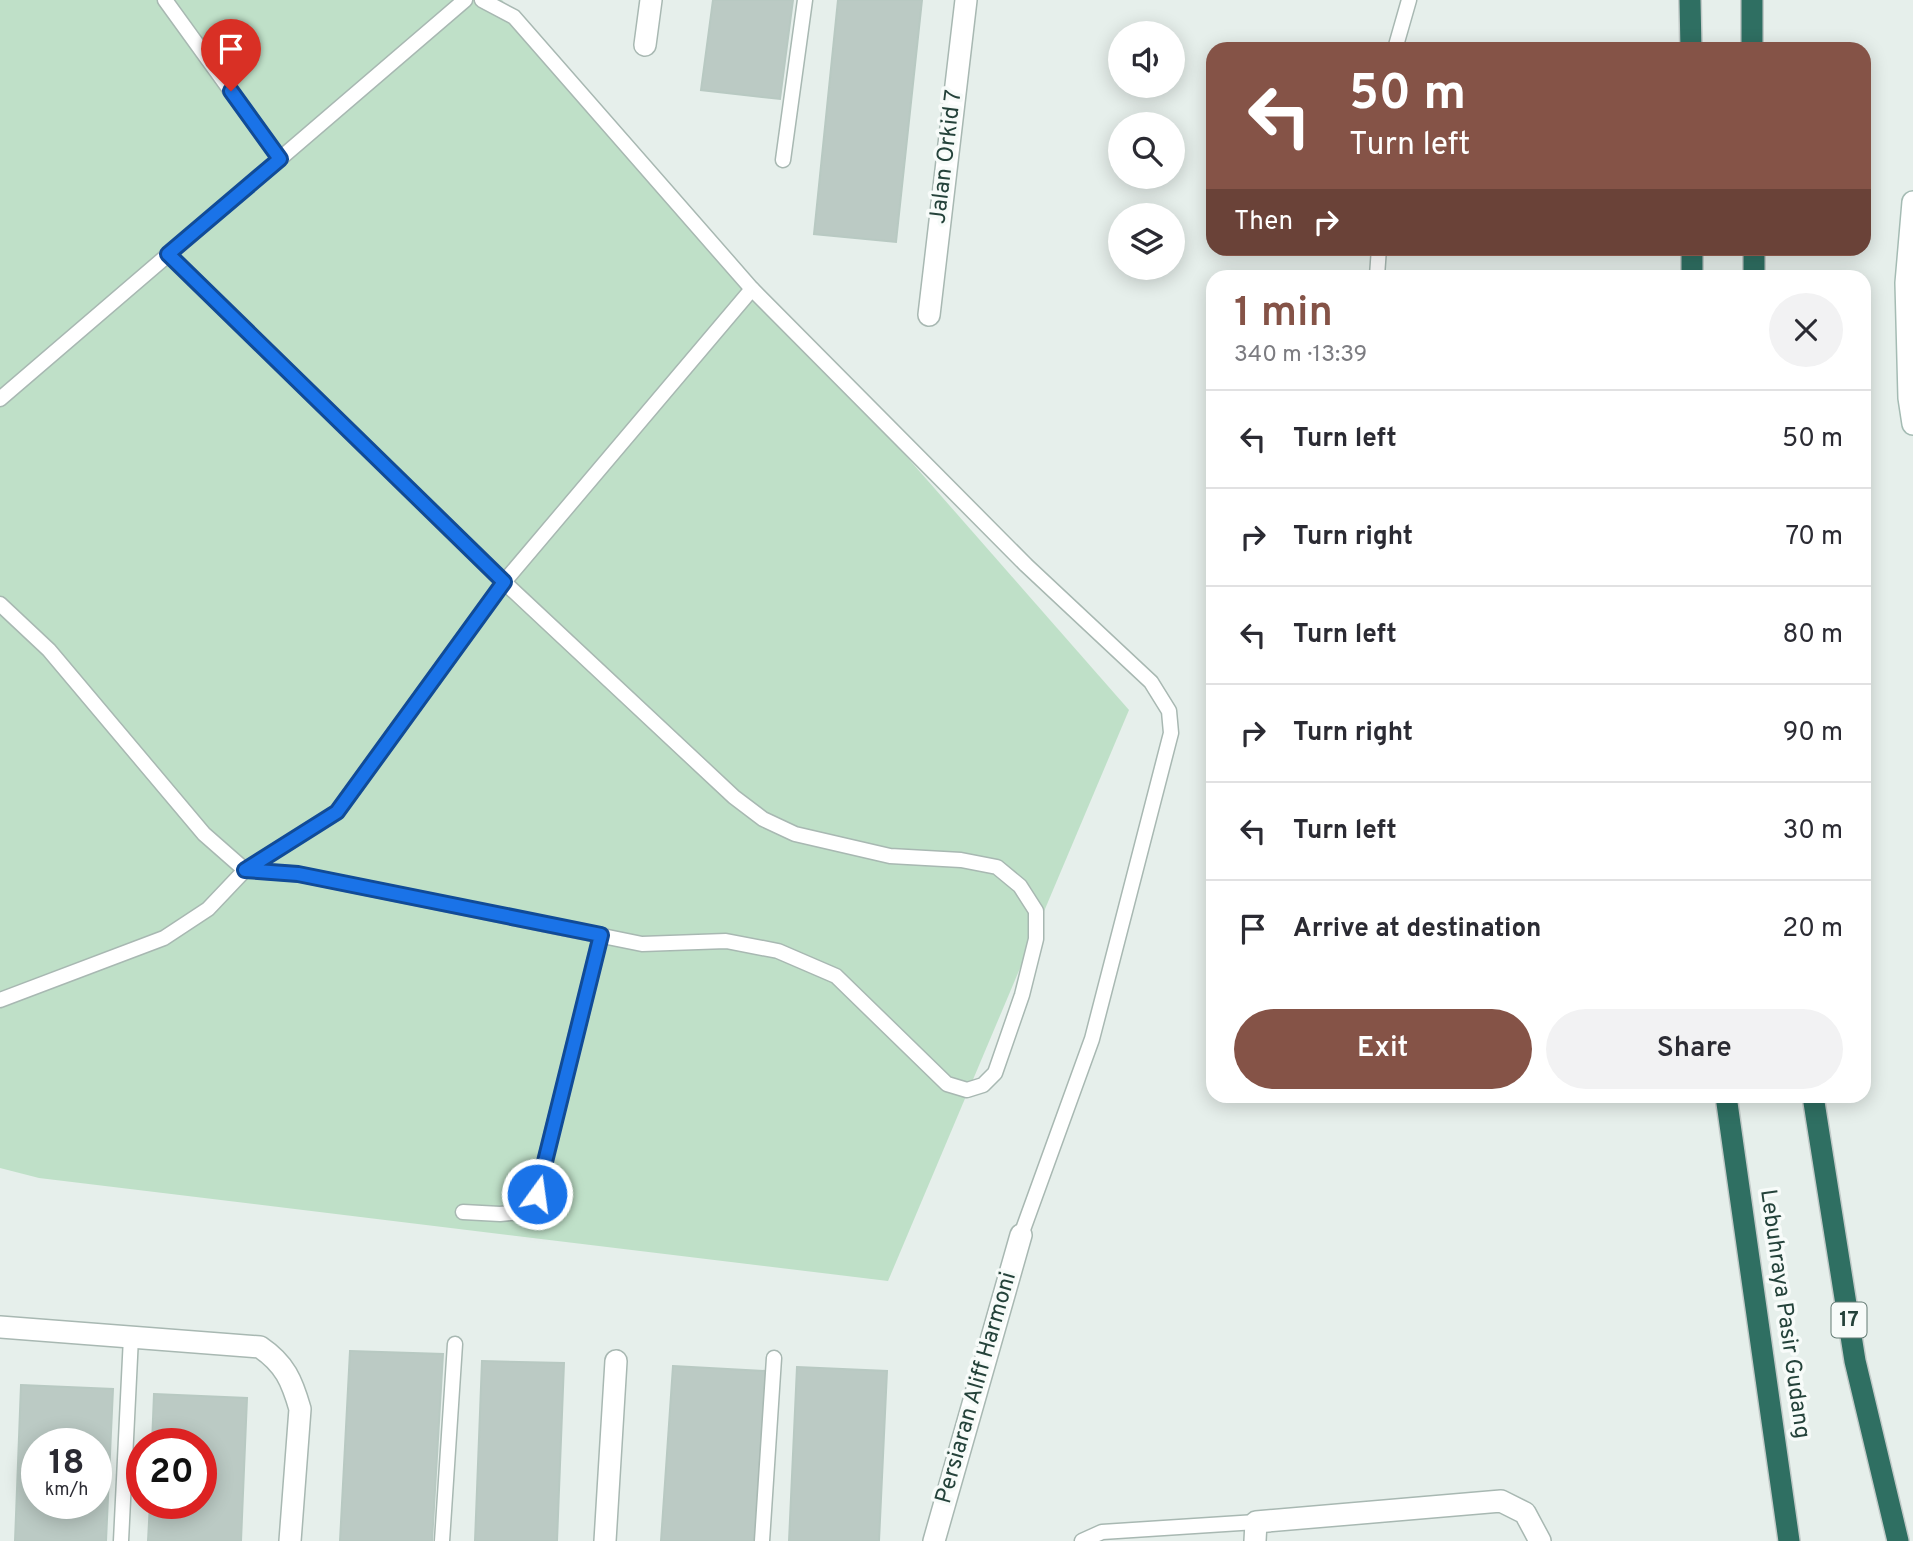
<!DOCTYPE html>
<html lang="en">
<head>
<meta charset="utf-8">
<style>
  :root { --surface:#fff; --page:#f2f2f3; --text:#2b2b33; --muted:#7c7c81; --line:#e1e1e2; --accent:#855347 }
  body { margin:0; font-family:Overpass,sans-serif; background:var(--page); color:var(--text); height:100vh; display:flex; flex-direction:column; font-size:26px; white-space:nowrap }
  * { box-sizing:border-box; margin:0 }
  p { font-size:23px; color:var(--muted) }
  .icon { flex:none; width:38px; height:38px; fill:none; stroke:currentColor; stroke-width:2; stroke-linecap:round; stroke-linejoin:round }
  .map { position:relative; flex:1; overflow:hidden }
  .details { position:absolute; left:1206px; top:270px; width:665px; height:833px; display:flex; flex-direction:column; background:var(--surface); border-radius:21px; box-shadow:0 4px 18px #0003 }
  .details>* { flex:none }
  .banner { position:absolute; left:1206px; top:42px; width:665px; height:214px; border-radius:21px; box-shadow:0 4px 18px #0003; background:#855347; color:#fff; overflow:hidden }
  .tools { position:absolute; left:1108px; top:21px; display:grid; gap:14px }
  .tools a { display:grid; place-items:center; width:77px; height:77px; border-radius:50%; background:var(--surface); box-shadow:0 4px 18px #0003; font-size:35px }
  .speed { position:absolute; left:21px; top:1428px; display:flex; gap:14px; font-size:35px; font-weight:700; text-align:center }
  .speed>* { display:grid; place-content:center; width:91px; height:91px; border-radius:50%; background:var(--surface); box-shadow:0 4px 18px #0003; line-height:1 }
  .speed small { font-size:18px; font-weight:400 }
  .speed .limit { border:10px solid #d22; background:#fff; color:#111 }
  .pin { position:absolute; display:grid; place-items:center; width:60px; height:60px; color:#fff; margin:-72px -30px; border-radius:50% 50% 50% 0; rotate:-45deg; box-shadow:0 0 7px #0007 }
  .pin .icon { rotate:45deg }
  .me { position:absolute; width:77px; margin:-38px; rotate:14deg; stroke-linejoin:round; filter:drop-shadow(0 0 5px #0008) }
  .turn { display:flex; align-items:center; gap:24px; height:147px; padding:0 28px; font-size:32px }
  .turn .icon { width:91px; height:91px; stroke-width:2.5 }
  .turn b { display:block; font-size:49px; line-height:60px }
  .then { display:flex; align-items:center; height:66px; padding:0 28px; background:#0003; gap:14px; font-size:26px }
  .round { display:grid; place-items:center; flex:none; width:74px; height:74px; border-radius:37px; background:var(--page) }
  .head { display:flex; align-items:center; justify-content:space-between; height:119px; padding:0 28px }
  h1 { font-size:42px; font-weight:600; line-height:52px; color:var(--accent) }
  .action { display:flex; gap:14px; margin-top:auto; padding:14px 28px }
  .action a { flex:1; height:80px; border-radius:42px; background:var(--accent); color:#fff; font-size:28px; font-weight:600; line-height:80px; text-align:center }
  .action a+a { background:var(--page); color:var(--text) }
  ul { padding:0; list-style:none }
  li { display:flex; align-items:center; gap:21px; height:98px; padding:0 28px; border-top:2px solid var(--line) }
  li div { flex:1 }
  li b { display:block; font-size:26px }
  li em { font-style:normal }
  .map>svg:first-child { display:block }
  .green { fill:#bfe0c8 }
  .building { fill:#bbcac4; stroke:#b8c9c2; stroke-width:2; fill-rule:evenodd }
  .lines { fill:none; stroke-linecap:round; stroke-linejoin:round }
  .lane-casing { stroke:#a8b8b2; stroke-width:17 }
  .street-casing { stroke:#a8b8b2; stroke-width:24 }
  .secondary-casing { stroke:#a4bbb3; stroke-width:24 }
  .highway-casing { stroke:#c2cac8; stroke-width:24 }
  .lane { stroke:#fff; stroke-width:14 }
  .street { stroke:#fff; stroke-width:21 }
  .secondary { stroke:#fff; stroke-width:21 }
  .highway { stroke:#2f6f62; stroke-width:21 }
  .route-casing { stroke:#114b97; stroke-width:18 }
  .route { stroke:#1a73e8; stroke-width:12 }
  .labels { text-anchor:middle; dominant-baseline:central; stroke-width:7; stroke-linejoin:round; paint-order:stroke }
  .shield { fill:#f7fbf9; stroke:#637a73; stroke-width:2 }
  .shield-label { font-size:21px; font-weight:bold; fill:#24423a }
  .street-label { font-size:23px; fill:#24423a; stroke:#f7fbf9 }
</style>
</head>
<body>
<div class="map">
<svg width="1913" height="1541" viewBox="0 0 1913 1541">
  <rect width="100%" height="100%" fill="#e6efeb"/>
  <polygon class="green" points="0,0 502,0 749,277 1129,710 888,1281 39,1178 0,1168"/>
  <g class="building">
    <polygon points="713,0 793,0 780,99 701,90"/>
    <polygon points="838,0 922,0 896,242 814,234"/>
    <polygon points="350,1351 443,1354 432,1541 340,1541"/>
    <polygon points="482,1361 564,1363 557,1541 475,1541"/>
    <polygon points="673,1366 766,1371 754,1541 661,1541"/>
    <polygon points="797,1367 887,1371 879,1541 789,1541"/>
    <path d="M21 1385 113 1389 106 1541H15ZM37 1444H96V1503H37Z"/>
    <polygon points="154,1394 247,1398 241,1541 148,1541 150,1503 201,1503 201,1444 152,1444"/>
  </g>
  <g class="lines">
    <defs>
      <g id="lane">
        <polyline points="165,0 280,159"/>
        <polyline points="482,0 514,17 752,289 1026,565 1151,682 1169,711 1171,733 1092,1039 1021,1235"/>
        <polyline points="1395,49 1409,0"/>
        <polyline points="783,160 805,0"/>
        <polyline points="1377,276 1379,248"/>
        <polyline points="0,399 465,0"/>
        <polyline points="0,604 49,650 204,834 245,870 298,874 642,944 726,941 778,951 836,976 947,1084 967,1090 983,1085 995,1073 1022,995 1036,939 1036,911 1020,886 997,867 961,860 890,856 795,834 763,819 734,797 504,582 168,254"/>
        <polyline points="0,1000 164,938 208,909 245,870 337,812 504,582 752,289"/>
        <polyline points="463,1212 500,1214 522,1212 537,1193 601,935"/>
        <polyline points="121,1541 131,1337"/>
        <polyline points="442,1541 455,1344"/>
        <polyline points="762,1541 774,1358"/>
        <polyline points="1082,1541 1102,1532 1256,1522"/>
      </g>
      <g id="street">
        <polyline points="645,45 651,0"/>
        <polyline points="929,315 966,0"/>
        <path d="M0 1327 260 1347C285 1364 292 1381 300 1409L290 1541"/>
        <polyline points="605,1541 616,1361"/>
        <polyline points="934,1541 1021,1235"/>
        <polyline points="1255,1541 1256,1522 1501,1501 1525,1513 1540,1541"/>
      </g>
      <polyline id="secondary" points="1913,202 1906,283 1909,398 1913,424"/>
      <g id="highway">
        <polyline points="1690,0 1691,49"/>
        <polyline points="1752,0 1752,49"/>
        <polyline points="1692,248 1692,276"/>
        <polyline points="1754,248 1754,276"/>
        <polyline points="1726,1096 1789,1541"/>
        <polyline points="1813,1096 1855,1361 1898,1541"/>
      </g>
    </defs>
    <use href="#lane" class="lane-casing"/>
    <use href="#street" class="street-casing"/>
    <use href="#secondary" class="secondary-casing"/>
    <use href="#highway" class="highway-casing"/>
    <use href="#lane" class="lane"/>
    <use href="#street" class="street"/>
    <use href="#secondary" class="secondary"/>
    <use href="#highway" class="highway"/>
  </g>
  <g class="lines">
    <defs>
      <polyline id="route" points="231,91 280,159 168,254 504,582 337,812 245,870 298,874 601,935 537,1194"/>
    </defs>
    <use href="#route" class="route-casing"/>
    <use href="#route" class="route"/>
  </g>
  <g class="labels">
    <rect class="shield" x="1831.5" y="1302.5" width="35" height="35" rx="5"/>
    <g class="shield-label">
      <text x="1849" y="1320">17</text>
    </g>
    <g class="street-label">
      <text transform="translate(947 157) rotate(-83)">Jalan Orkid 7</text>
      <text transform="translate(1784 1314) rotate(82)">Lebuhraya Pasir Gudang</text>
      <text transform="translate(977 1388) rotate(-74)">Persiaran Aliff Harmoni</text>
    </g>
  </g>
</svg>
<div class="tools">
<a><svg class="icon" aria-label="sound" viewBox="0 0 24 24"><path d="M4 9h4l5-4v14l-5-4H4zM17 9q2 3 0 6"/></svg></a>
<a><svg class="icon" aria-label="search" viewBox="0 0 24 24"><circle cx="10" cy="10" r="6"/><path d="M15 15l6 6"/></svg></a>
<a><svg class="icon" aria-label="layers" viewBox="0 0 24 24"><path d="M12 4l9 5-9 5-9-5zM3 14l9 5 9-5"/></svg></a>
</div>
<div class="speed"><div>18<small>km/h</small></div><div class="limit">20</div></div>
<div class="pin" style="left:231px;top:91px;background:#d93025"><svg class="icon" aria-label="arrive" viewBox="0 0 24 24"><path d="M6 21V4h12l-3 4 3 4H6"/></svg></div>
<svg class="me" style="left:537px;top:1194px" viewBox="-20 -20 40 40"><circle r="17" fill="#1a73e8" stroke="#fff" stroke-width="3"/><path d="M0-11L8 9 0 5-8 9z" fill="#fff"/></svg>
<div class="banner">
<div class="turn"><svg class="icon" aria-label="left" viewBox="0 0 24 24"><path d="M17 20v-9H6M10 6l-5 5 5 5"/></svg><div><b>50 m</b>Turn left</div></div>
<div class="then">Then<svg class="icon" aria-label="right" viewBox="0 0 24 24"><path d="M7 20v-9h11M14 6l5 5-5 5"/></svg></div>
</div>
<section class="details">
<div class="head"><div><h1>1 min</h1><p>340 m · 13:39</p></div><a class="round"><svg class="icon" aria-label="close" viewBox="0 0 24 24"><path d="M6 6l12 12M18 6L6 18"/></svg></a></div>
<ul>
<li><svg class="icon" aria-label="left" viewBox="0 0 24 24"><path d="M17 20v-9H6M10 6l-5 5 5 5"/></svg><div><b>Turn left</b></div><em>50 m</em></li>
<li><svg class="icon" aria-label="right" viewBox="0 0 24 24"><path d="M7 20v-9h11M14 6l5 5-5 5"/></svg><div><b>Turn right</b></div><em>70 m</em></li>
<li><svg class="icon" aria-label="left" viewBox="0 0 24 24"><path d="M17 20v-9H6M10 6l-5 5 5 5"/></svg><div><b>Turn left</b></div><em>80 m</em></li>
<li><svg class="icon" aria-label="right" viewBox="0 0 24 24"><path d="M7 20v-9h11M14 6l5 5-5 5"/></svg><div><b>Turn right</b></div><em>90 m</em></li>
<li><svg class="icon" aria-label="left" viewBox="0 0 24 24"><path d="M17 20v-9H6M10 6l-5 5 5 5"/></svg><div><b>Turn left</b></div><em>30 m</em></li>
<li><svg class="icon" aria-label="arrive" viewBox="0 0 24 24"><path d="M6 21V4h12l-3 4 3 4H6"/></svg><div><b>Arrive at destination</b></div><em>20 m</em></li>
</ul>
<div class="action"><a>Exit</a><a>Share</a></div>
</section>
</div>
</body>
</html>
